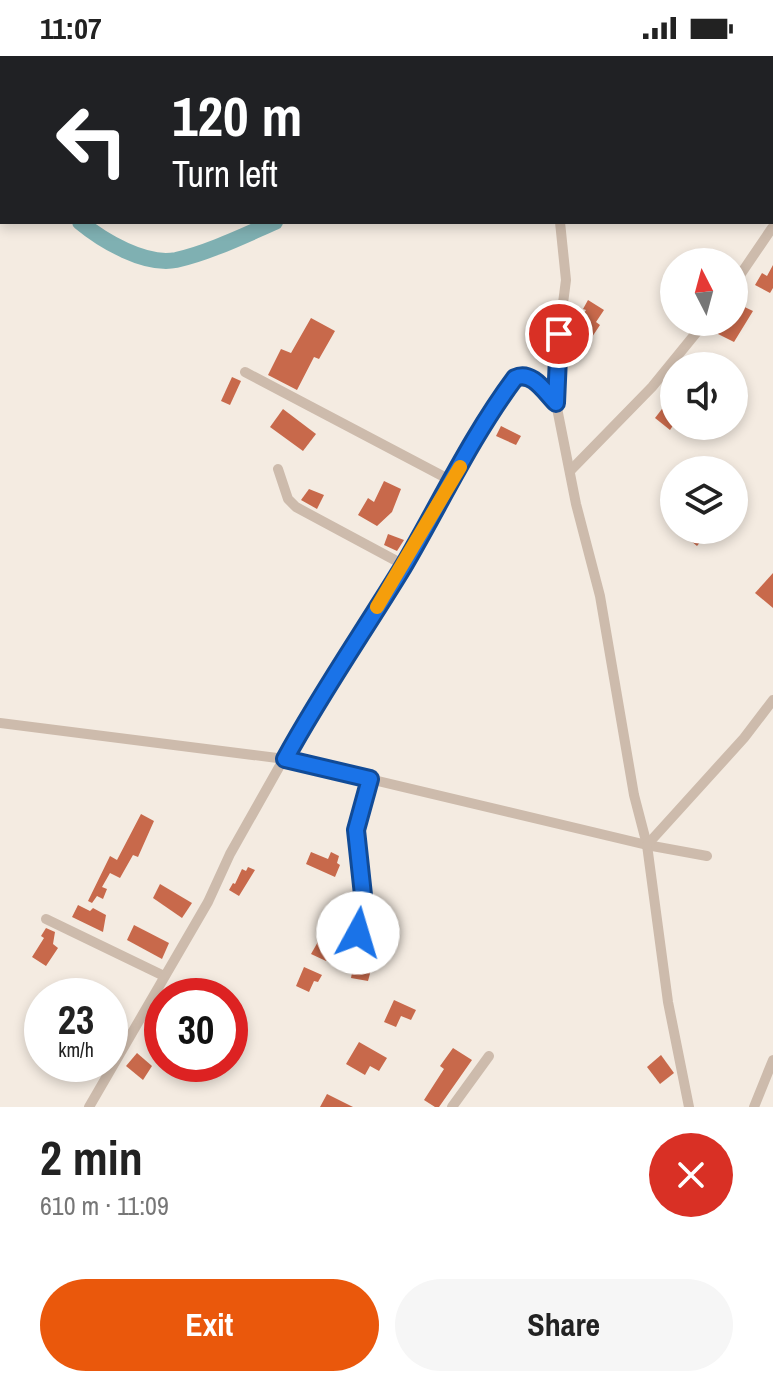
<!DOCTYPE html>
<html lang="en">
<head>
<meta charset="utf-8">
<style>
  :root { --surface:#fff; --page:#f6f6f6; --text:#222; --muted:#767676; --accent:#ea580c }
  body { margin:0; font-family:"Archivo Narrow",sans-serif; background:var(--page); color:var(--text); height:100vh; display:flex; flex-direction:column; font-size:30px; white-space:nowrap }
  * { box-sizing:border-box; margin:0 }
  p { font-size:26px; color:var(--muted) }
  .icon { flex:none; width:44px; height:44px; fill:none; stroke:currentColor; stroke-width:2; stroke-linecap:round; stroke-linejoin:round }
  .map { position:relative; height:1051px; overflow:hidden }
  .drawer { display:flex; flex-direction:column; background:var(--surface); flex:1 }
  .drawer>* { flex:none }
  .top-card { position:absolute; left:0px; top:0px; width:774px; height:168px; box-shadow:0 4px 12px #0003; background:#202124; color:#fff; overflow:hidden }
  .needle { width:52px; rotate:354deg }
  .tools { position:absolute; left:660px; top:192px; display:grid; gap:16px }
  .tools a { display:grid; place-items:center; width:88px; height:88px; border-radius:50%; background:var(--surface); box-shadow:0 4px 12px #0003; font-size:40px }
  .speed { position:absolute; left:24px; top:922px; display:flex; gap:16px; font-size:40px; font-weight:700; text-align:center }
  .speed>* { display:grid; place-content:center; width:104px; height:104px; border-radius:50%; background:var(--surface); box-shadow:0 4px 12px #0003; line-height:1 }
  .speed small { font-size:20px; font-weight:400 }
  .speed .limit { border:12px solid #d22; background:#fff; color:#111 }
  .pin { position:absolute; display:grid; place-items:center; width:68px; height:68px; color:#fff; margin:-34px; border:4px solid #fff; border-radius:50%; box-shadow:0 2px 8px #0007 }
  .me { position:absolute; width:88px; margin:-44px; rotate:6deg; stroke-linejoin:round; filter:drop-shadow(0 0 6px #0008) }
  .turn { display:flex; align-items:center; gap:28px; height:168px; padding:0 40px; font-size:36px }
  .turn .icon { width:104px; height:104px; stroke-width:2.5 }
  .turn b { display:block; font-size:56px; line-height:68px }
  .round { display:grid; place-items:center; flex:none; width:84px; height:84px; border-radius:42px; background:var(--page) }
  .head { display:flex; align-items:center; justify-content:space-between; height:136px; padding:0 40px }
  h1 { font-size:48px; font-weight:700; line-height:60px }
  .button { display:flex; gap:16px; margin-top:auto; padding:16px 40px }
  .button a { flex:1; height:92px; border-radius:48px; background:var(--accent); color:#fff; font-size:32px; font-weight:700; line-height:92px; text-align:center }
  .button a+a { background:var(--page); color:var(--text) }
  .status { display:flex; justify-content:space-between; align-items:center; height:56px; padding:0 40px; background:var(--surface); direction:ltr }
  .status svg { height:22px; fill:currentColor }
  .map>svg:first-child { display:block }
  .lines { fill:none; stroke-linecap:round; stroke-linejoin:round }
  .river { stroke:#7fb0b2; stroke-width:16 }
  .building { fill:#c8694b }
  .minor { stroke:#cdbbac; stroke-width:10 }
  .route-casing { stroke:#114b97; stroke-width:20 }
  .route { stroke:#1a73e8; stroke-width:14 }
  .slow { stroke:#f59e0b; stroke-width:14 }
</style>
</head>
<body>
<div class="status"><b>11:07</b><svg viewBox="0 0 49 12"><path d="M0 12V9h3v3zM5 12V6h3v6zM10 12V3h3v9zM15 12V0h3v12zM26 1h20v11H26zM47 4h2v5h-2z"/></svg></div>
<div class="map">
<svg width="773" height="1051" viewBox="0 0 773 1051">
  <rect width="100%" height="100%" fill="#f4ebe1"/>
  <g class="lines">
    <g class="river">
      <polyline points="497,2 498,0"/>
      <polyline points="0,107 2,107"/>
      <path d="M80 166C103 185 145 210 176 204 208 197 245 179 275 166"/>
    </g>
  </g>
  <g class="building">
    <polygon points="773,209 773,232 770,237 755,229 762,217 767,220"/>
    <polygon points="588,244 604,254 596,266 600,269 590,284 584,280 581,284 571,277 586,254 583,253"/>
    <polygon points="734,246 753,255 734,286 718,278 724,266 734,266"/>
    <polygon points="311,262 335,275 319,303 314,301 297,334 268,319 281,293 291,297"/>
    <polygon points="232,321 241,325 230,349 221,345"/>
    <polygon points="665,349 674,356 674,368 670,374 655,362"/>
    <polygon points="283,353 316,378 303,395 270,371"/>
    <polygon points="501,370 521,380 516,389 496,380"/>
    <polygon points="384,425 401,433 392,456 377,470 358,459 368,442 374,446"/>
    <polygon points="309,433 324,439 317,453 301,444"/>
    <polygon points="678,474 710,474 697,490"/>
    <polygon points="388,478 404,484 397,495 384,489"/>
    <polygon points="773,517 773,552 755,537"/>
    <polygon points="141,758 154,765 138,801 133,799 120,822 110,817 102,831 107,833 103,843 97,840 92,847 88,845 110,800 117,804"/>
    <polygon points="311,796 328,803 331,796 339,800 337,807 340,809 335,821 306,808"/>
    <polygon points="248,811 255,814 239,840 229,834 233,827 235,828 242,813 246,815"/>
    <polygon points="160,828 192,847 182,862 153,842"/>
    <polygon points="78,849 90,855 93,852 106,859 103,876 72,861"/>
    <polygon points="134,869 169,887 162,903 127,884"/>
    <polygon points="46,872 55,876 53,888 58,892 46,910 32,901 44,882 41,880"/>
    <polygon points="319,884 333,891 326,905 311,898"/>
    <polygon points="354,906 372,910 368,925 351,922"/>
    <polygon points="304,911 322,919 318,926 314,925 309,936 296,930"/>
    <polygon points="394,944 416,954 411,964 401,960 396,971 384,966"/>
    <polygon points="359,986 387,1002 379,1015 370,1010 365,1019 346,1008"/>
    <polygon points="453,992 472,1004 439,1051 435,1051 424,1044 444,1013 440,1010"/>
    <polygon points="137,997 152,1010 143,1024 126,1010"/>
    <polygon points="661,999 674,1017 660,1028 647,1011"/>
    <polygon points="327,1038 353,1051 320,1051"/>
  </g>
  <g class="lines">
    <g class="minor">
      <polyline points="662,0 667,2"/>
      <polyline points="35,2 35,0"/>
      <polyline points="184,2 186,0"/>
      <polyline points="309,2 310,0"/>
      <polyline points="548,2 551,0"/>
      <polyline points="772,38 773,39"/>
      <polyline points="0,153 2,149"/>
      <polyline points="560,166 566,224 559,278 556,347 576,448 600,540 634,739 647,789 668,946 689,1051"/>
      <polyline points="734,228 772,172"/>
      <polyline points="245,316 452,425"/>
      <polyline points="278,413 288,443 296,451 404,509"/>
      <polyline points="570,415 652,331 705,266"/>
      <polyline points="0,667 285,703 647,789 707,800"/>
      <polyline points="647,789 744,682 773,644"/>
      <polyline points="46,863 164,920"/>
      <polyline points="358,877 363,839 356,774 370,723"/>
      <polyline points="89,1051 208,846 230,798 309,658 404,509 492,355 515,322 521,319 532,323 556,347"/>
      <polyline points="452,1051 489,1000"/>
      <polyline points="754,1051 773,1004"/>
    </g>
  </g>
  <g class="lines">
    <defs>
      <path id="route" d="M358 877 363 839 356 774 370 723 285 703C321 637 364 575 403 511 440 448 471 381 515 322 532 314 545 336 556 347L559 278"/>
    </defs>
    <use href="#route" class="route-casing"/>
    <use href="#route" class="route"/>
    <polyline class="slow" points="377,551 460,411"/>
  </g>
</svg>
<div class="tools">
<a><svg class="needle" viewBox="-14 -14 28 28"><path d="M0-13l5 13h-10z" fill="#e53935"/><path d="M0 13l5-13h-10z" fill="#767676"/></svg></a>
<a><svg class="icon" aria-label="sound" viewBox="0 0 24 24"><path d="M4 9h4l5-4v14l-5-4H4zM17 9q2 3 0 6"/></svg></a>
<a><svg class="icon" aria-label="layers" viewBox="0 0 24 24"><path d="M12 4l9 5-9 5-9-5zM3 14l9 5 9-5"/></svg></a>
</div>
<div class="speed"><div>23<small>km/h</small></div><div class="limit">30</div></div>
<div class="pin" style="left:559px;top:278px;background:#d93025"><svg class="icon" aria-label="arrive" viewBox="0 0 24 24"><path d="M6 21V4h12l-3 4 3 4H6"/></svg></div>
<svg class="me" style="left:358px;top:877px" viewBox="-20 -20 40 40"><circle r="19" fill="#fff"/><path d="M0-13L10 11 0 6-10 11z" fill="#1a73e8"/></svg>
<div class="top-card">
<div class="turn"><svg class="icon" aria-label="left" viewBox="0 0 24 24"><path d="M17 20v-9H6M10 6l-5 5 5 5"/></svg><div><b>120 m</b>Turn left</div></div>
</div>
</div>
<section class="drawer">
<div class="head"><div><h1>2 min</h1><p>610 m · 11:09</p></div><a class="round" style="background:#d93025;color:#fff"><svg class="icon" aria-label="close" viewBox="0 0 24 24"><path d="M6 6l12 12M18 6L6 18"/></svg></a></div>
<div class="button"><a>Exit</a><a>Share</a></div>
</section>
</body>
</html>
